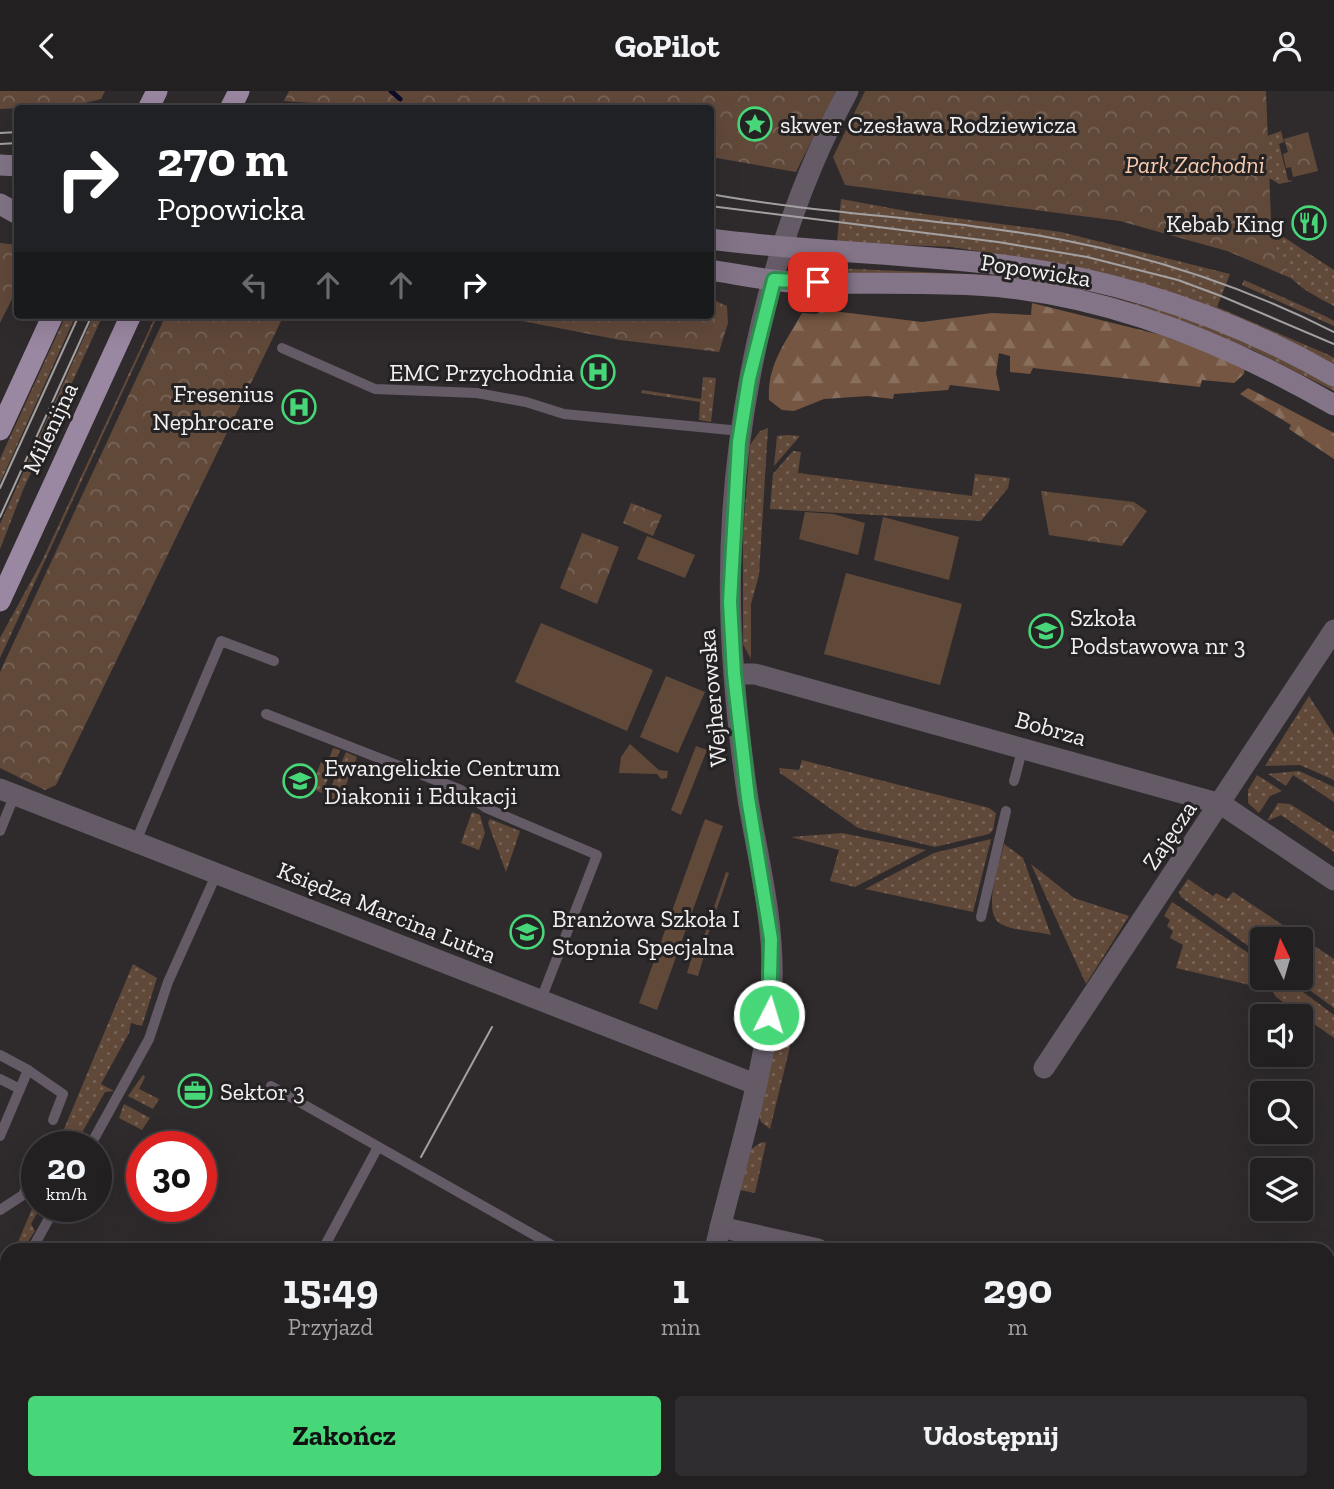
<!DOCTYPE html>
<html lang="pl">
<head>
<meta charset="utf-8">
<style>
  :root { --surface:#232022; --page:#2f2d2f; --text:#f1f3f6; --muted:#a3a3a5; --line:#403e40; --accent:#47d779 }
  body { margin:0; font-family:"Zilla Slab",serif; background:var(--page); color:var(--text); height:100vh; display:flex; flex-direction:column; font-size:26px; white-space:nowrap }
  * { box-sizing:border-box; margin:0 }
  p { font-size:23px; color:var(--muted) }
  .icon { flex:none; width:38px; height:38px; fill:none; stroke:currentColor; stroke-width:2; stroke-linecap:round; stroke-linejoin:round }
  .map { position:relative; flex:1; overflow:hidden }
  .sheet { position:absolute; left:0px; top:1152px; width:1335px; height:247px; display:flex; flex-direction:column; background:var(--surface); border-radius:21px 21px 0 0; box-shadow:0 7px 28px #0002,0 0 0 2px var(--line) }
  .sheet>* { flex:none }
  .guide { position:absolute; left:14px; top:14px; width:700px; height:214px; border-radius:7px; box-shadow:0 7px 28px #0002,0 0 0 2px var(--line); background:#202124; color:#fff; overflow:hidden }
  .needle { width:46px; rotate:355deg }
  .controls { position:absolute; left:1250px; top:836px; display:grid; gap:14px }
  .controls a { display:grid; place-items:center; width:63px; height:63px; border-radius:7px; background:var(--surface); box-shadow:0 7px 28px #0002,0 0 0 2px var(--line); font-size:35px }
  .speed { position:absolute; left:21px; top:1040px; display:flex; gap:14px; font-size:35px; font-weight:700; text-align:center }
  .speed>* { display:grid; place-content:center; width:91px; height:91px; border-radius:50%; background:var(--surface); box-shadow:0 7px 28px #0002,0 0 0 2px var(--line); line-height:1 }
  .speed small { font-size:18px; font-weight:400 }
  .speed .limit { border:10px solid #d22; background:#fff; color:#111 }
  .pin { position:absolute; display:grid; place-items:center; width:60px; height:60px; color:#fff; margin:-30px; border-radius:14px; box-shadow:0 4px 10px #0006 }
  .me { position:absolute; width:77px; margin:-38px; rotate:5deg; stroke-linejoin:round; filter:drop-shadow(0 0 5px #0008) }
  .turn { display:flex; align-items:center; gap:24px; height:147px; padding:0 28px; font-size:32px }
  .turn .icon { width:91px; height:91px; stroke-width:2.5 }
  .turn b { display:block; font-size:49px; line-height:60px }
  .lanes { display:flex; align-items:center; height:66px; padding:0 28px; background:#0003; justify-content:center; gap:35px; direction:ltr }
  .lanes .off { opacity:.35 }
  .eta { display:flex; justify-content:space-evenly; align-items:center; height:119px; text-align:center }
  .eta b { font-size:42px; font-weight:700; line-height:49px }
  .primary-button { display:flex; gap:14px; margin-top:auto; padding:14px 28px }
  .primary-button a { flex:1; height:80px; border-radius:7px; background:var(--accent); color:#111; font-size:28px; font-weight:700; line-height:80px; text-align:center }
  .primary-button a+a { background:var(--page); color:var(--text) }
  header { display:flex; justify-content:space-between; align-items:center; height:91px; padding:0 28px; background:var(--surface); font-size:32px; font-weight:700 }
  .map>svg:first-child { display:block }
  .grass { fill:url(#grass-dots) }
  .forest { fill:url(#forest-firs) }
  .park { fill:url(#park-crowns) }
  .garden { fill:#61493a }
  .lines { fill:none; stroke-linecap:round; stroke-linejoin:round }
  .stream { stroke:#0f0c26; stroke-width:5 }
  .lane { stroke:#645b67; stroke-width:10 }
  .street { stroke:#645b67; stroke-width:21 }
  .secondary { stroke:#837488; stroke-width:21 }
  .primary { stroke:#9a87a1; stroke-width:21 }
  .tram { stroke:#a3a0a1; stroke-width:2 }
  .route-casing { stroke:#2e8c4f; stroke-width:18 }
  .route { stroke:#47d779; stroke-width:12 }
  .labels { text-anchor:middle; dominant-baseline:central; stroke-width:6; stroke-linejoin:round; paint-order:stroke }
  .poi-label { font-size:24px; fill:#f2f0f1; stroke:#252223; text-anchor:start }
  .park-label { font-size:24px; font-style:italic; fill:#faccaf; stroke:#252223 }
  .street-label { font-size:24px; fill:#f2f0f1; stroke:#252223 }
</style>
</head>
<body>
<header><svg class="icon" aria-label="back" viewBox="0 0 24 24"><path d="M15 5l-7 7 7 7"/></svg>GoPilot<svg class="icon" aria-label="person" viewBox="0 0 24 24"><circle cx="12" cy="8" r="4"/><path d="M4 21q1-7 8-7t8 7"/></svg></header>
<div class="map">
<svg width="1334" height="1398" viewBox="0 0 1334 1398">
  <defs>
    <pattern id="grass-dots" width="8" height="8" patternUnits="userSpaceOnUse" patternTransform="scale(1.75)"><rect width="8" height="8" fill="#61493a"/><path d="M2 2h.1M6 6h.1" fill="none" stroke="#786457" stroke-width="1.8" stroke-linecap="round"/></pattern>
    <pattern id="forest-firs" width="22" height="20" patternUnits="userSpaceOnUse" patternTransform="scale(1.75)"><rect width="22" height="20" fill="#755642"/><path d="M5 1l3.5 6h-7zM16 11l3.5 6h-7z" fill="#896f5e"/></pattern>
    <pattern id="park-crowns" width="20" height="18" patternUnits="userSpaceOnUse" patternTransform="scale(1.75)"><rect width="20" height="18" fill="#61493a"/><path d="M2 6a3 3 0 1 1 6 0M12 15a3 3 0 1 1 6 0" fill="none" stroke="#786457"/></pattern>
  </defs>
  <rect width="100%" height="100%" fill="#2f2b2d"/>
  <g class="grass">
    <polygon points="1281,40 1284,51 1279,53 1288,89 1293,90 1279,93 1266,85 1267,45"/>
    <polygon points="841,108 917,122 1061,141 1230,183 1217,216 1329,264 1334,267 1334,273 1289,250 1054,173 952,156 837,151"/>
    <path d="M1279 143 1334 179V215C1302 198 1279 187 1274 147Z"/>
    <polygon points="833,177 1011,185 1065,194 1167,221 1254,253 1334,294 1334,300 1253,259 1170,227 833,182"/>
    <polygon points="1244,189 1325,225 1334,230 1334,235 1242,194"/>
    <polygon points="66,224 76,224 0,392 0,368"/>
    <polygon points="94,224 103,224 23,399 0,458 0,433"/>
    <polygon points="156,224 158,224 0,567 0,547 42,470"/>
    <polygon points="703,286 716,287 711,331 699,329 700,311 641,302 642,299 701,308"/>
    <polygon points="768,337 759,484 751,513 751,568 743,553 743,442 750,354 760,340"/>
    <polygon points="788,344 800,345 774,375 777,345"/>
    <polygon points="793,360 801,361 798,382 972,405 975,383 1010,387 1008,397 981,430 770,418 773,383"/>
    <polygon points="1309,605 1334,644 1334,689 1300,674 1265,675"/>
    <polygon points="333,657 340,659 322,702 311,697 321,671 327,673"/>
    <polygon points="346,661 357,666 339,711 324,712"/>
    <polygon points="802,669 989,717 996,722 993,739 989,743 935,756 858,737 780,682 779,677 799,679"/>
    <polygon points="1299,680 1334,696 1334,711 1293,684 1286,695 1268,683"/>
    <polygon points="1257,684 1282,700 1270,705 1259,722 1248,712 1248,699"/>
    <polygon points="1278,712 1290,713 1334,741 1334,761 1281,724 1267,730"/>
    <polygon points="472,721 480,724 485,742 479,759 461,752"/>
    <polygon points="490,728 520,740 506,781 488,732"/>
    <polygon points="842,742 926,759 855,796 830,790 839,759 791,746"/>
    <polygon points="991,748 973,821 865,798 934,762"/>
    <path d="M1004 753 1023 767 1051 844C1036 840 1014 840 1001 833 981 823 1000 771 1004 753Z"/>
    <polygon points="1031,773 1074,807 1129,825 1086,893"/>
    <polygon points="1188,788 1213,805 1216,802 1227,808 1233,801 1334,868 1334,917 1293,887 1300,887 1300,849 1262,849 1262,865 1181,806 1179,801"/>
    <polygon points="1172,811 1262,871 1262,887 1274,887 1267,898 1176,877 1183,854 1170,847 1173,840 1167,835 1170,829 1164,825"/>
    <polygon points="133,873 157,887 142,935 131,932 129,942 101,993 114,1000 105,1001 80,1045 84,1053 57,1055"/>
    <polygon points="1287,889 1334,924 1334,947 1276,906 1273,901 1277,893"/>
    <polygon points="790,935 794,939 770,1038 761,1031 758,1022 777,945 784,936"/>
    <polygon points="143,984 145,986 139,998 159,1008 153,1018 128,1005"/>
    <polygon points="124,1013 150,1027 142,1039 119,1027"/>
    <polygon points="762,1051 766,1052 755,1102 740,1099 748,1060"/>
    <polygon points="37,1106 37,1115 41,1115 31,1133 35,1140 23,1158 15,1158"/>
    <polygon points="904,1391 979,1391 986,1398 916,1398"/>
  </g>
  <g class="forest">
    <path d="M1032 212 1161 244 1245 275 1244 283 1234 292 1202 289 1200 296 1033 277 1030 283 1010 281V265L999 262 996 282 1000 300 950 294 948 299 894 303 893 308 868 305 824 308 794 320 782 319 769 309C767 273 786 251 802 222L816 223 825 219 922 231 992 222 1031 224Z"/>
    <polygon points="1248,297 1334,342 1334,368 1289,338 1291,334 1240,303"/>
  </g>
  <g class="park">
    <polygon points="0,0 105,0 101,8 77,14 0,18"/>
    <polygon points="289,0 836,0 796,81 711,66 710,18 402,18 284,10"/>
    <polygon points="865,0 1266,0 1271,130 1278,164 1293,188 1227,160 1120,130 845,94 833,66"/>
    <polygon points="1308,41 1318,80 1293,86 1291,76 1286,77 1283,63 1288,61 1284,48"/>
    <polygon points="0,152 18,154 17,198 0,232"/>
    <polygon points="711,208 727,215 728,232 719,261 620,249 491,224 710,224"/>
    <polygon points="166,224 284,224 56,694 45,699 0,677 0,581"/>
    <polygon points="1041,400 1134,411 1147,420 1122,455 1049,444"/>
    <polygon points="631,412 662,424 653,445 623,432"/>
    <polygon points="582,442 619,456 597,513 560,497"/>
  </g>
  <g class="garden">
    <polygon points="805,421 833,423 865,432 858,464 799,448"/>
    <polygon points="883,426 959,446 949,489 874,469"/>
    <polygon points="647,445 695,464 685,487 637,468"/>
    <polygon points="846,482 962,513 940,594 824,563"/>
    <polygon points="541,532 653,579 627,640 515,591"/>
    <polygon points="666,585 705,601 678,662 640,646"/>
    <polygon points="630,653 659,679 668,680 667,687 661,688 657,683 619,682 621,666"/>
    <polygon points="696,655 707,659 681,724 671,719"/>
    <polygon points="705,728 723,735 657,919 639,912"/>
    <polygon points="726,781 729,782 701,864 704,865 698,885 687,882 693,862 698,863"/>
  </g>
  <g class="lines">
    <polyline class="stream" points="391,0 400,8"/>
    <g class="lane">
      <polyline points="282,257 375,298 477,302 526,311 564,323 741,340"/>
      <polyline points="266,623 461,699 486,717 597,764 540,911"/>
      <polyline points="1014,690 1023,656"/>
      <polyline points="0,740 15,703"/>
      <polyline points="136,750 221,550 274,570"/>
      <polyline points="981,826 1006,720"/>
      <polyline points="0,964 28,979 0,1045"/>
      <polyline points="28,979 63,1003 53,1029"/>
      <polyline points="0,988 20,998"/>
      <polyline points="271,995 559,1158"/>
      <polyline points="90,1055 149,948 168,891 217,782"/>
      <polyline points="0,1119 23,1104 36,1074"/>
      <polyline points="32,1158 56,1115"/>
      <polyline points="323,1158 378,1056"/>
      <polyline points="1328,1169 1334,1168"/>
      <polyline points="0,1213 7,1201"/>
      <polyline points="728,1391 745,1398"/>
      <polyline points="890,1391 903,1398"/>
      <polyline points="41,1398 44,1391"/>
      <polyline points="697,1398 701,1391"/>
      <polyline points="1184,1398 1188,1391"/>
    </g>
    <g class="street">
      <polyline points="734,583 755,583 1221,713 1334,789"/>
      <polyline points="0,698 755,993"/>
      <polyline points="1044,977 1334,539"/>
      <polyline points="720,1136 818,1158"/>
      <path d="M715 1158C734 1075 768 975 772 891 774 828 758 769 748 708 742 667 737 625 734 583 718 391 756 170 848 0"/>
      <polyline points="1328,1324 1334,1330"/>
      <polyline points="989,1391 996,1398"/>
      <polyline points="642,1398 645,1391"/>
    </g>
    <g class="secondary">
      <polyline points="0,74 18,75"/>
      <polyline points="0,113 18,123"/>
      <path d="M710 148C807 161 905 162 1002 174 1119 188 1232 227 1334 285"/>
      <path d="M710 179C742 184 773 191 805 192 862 193 918 191 975 194 1102 201 1225 251 1334 314"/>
      <polyline points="0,1240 7,1244"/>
      <polyline points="0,1333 7,1337"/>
      <polyline points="115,1391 126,1398"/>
      <polyline points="259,1391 271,1398"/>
    </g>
    <g class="primary">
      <polyline points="148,18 157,0"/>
      <polyline points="230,18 239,0"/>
      <polyline points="0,339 53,224"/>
      <polyline points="0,510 131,224"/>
    </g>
    <g class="tram">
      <polyline points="0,42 18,41"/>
      <polyline points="0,53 18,52"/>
      <path d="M710 103C827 124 947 127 1063 149 1157 167 1249 198 1334 241"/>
      <polyline points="710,115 998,151 1087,166 1178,189 1221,205 1334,253"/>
      <polyline points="0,397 79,224"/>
      <polyline points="0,426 92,224"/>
      <polyline points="421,1066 492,936"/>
      <polyline points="0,1280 7,1283"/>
      <polyline points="0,1293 7,1296"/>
      <polyline points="176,1391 188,1398"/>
      <polyline points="203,1391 215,1398"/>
    </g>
  </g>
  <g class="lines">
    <defs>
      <polyline id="route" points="769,924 771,848 748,707 734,583 730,511 739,351 749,288 774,189 818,191"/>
    </defs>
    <use href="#route" class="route-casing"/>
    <use href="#route" class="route"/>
  </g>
  <defs>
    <symbol id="sight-ring" viewBox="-11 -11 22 22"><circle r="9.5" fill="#252223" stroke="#47d779" stroke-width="1.5"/><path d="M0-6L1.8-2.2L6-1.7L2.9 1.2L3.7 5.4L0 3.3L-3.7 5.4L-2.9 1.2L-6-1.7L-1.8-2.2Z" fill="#47d779"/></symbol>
    <symbol id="restaurant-ring" viewBox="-11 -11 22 22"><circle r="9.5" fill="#252223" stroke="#47d779" stroke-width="1.5"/><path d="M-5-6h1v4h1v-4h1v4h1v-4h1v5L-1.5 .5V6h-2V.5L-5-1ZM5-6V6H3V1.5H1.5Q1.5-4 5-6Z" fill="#47d779"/></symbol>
    <symbol id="hospital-ring" viewBox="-11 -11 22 22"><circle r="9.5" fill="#252223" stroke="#47d779" stroke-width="1.5"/><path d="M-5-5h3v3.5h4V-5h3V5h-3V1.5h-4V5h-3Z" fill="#47d779"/></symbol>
    <symbol id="school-ring" viewBox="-11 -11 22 22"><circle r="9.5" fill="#252223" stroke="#47d779" stroke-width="1.5"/><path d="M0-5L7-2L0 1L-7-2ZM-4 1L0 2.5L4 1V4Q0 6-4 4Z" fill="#47d779"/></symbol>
    <symbol id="office-ring" viewBox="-11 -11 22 22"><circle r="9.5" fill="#252223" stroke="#47d779" stroke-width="1.5"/><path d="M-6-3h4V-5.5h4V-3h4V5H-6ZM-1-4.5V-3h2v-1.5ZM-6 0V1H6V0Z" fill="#47d779"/></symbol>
  </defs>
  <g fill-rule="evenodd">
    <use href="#sight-ring" x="736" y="14" width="38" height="38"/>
    <use href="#restaurant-ring" x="1290" y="113" width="38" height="38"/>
    <use href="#hospital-ring" x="579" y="262" width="38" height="38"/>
    <use href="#hospital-ring" x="280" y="297" width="38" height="38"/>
    <use href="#school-ring" x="1027" y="521" width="38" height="38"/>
    <use href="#school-ring" x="281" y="671" width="38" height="38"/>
    <use href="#school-ring" x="508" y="822" width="38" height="38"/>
    <use href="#office-ring" x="176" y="981" width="38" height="38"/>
  </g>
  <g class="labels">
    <g class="poi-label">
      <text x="780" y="33">skwer Czesława Rodziewicza</text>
      <text x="1284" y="132" text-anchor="end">Kebab King</text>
      <text x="574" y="281" text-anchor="end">EMC Przychodnia</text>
      <text x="274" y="302" text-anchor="end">Fresenius<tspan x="274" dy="28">Nephrocare</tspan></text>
      <text x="1070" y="526">Szkoła<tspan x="1070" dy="28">Podstawowa nr 3</tspan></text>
      <text x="324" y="676">Ewangelickie Centrum<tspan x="324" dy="28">Diakonii i Edukacji</tspan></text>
      <text x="552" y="827">Branżowa Szkoła I<tspan x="552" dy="28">Stopnia Specjalna</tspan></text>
      <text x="220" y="1000">Sektor 3</text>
    </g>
    <g class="park-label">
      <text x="1195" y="73">Park Zachodni</text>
    </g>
    <g class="street-label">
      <text transform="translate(1036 179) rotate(9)">Popowicka</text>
      <text transform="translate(50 337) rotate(-65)">Milenijna</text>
      <text transform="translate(712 607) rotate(-95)">Wejherowska</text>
      <text transform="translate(1051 637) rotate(16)">Bobrza</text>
      <text transform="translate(1169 744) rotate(-56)">Zajęcza</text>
      <text transform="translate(387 821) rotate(22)">Księdza Marcina Lutra</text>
    </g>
  </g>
</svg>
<div class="controls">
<a><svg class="needle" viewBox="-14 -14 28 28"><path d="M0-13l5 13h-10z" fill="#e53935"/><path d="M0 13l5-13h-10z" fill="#a3a3a5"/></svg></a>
<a><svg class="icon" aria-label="sound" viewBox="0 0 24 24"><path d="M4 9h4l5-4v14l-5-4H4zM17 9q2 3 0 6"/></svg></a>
<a><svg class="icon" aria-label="search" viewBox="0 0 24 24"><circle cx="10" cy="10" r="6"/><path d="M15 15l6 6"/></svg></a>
<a><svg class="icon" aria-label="layers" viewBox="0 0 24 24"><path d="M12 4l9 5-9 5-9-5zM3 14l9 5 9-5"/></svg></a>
</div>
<div class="speed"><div>20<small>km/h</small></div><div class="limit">30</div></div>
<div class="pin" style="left:818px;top:191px;background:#d93025"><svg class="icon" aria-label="arrive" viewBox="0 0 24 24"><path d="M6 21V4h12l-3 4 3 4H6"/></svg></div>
<svg class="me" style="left:769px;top:924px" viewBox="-20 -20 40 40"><circle r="17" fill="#47d779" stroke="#fff" stroke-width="3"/><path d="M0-11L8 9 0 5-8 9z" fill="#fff"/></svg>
<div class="guide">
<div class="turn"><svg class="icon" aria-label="right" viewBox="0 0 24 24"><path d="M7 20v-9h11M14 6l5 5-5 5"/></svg><div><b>270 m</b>Popowicka</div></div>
<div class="lanes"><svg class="icon off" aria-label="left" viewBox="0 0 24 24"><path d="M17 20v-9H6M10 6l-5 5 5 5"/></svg><svg class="icon off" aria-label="ahead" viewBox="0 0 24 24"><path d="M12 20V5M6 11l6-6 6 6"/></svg><svg class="icon off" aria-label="ahead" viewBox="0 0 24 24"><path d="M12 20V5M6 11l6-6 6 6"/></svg><svg class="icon" aria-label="right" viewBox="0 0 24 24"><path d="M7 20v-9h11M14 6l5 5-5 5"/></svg></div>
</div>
<section class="sheet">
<div class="eta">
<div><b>15:49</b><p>Przyjazd</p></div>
<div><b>1</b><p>min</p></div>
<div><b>290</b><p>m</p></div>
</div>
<div class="primary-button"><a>Zakończ</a><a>Udostępnij</a></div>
</section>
</div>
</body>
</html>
